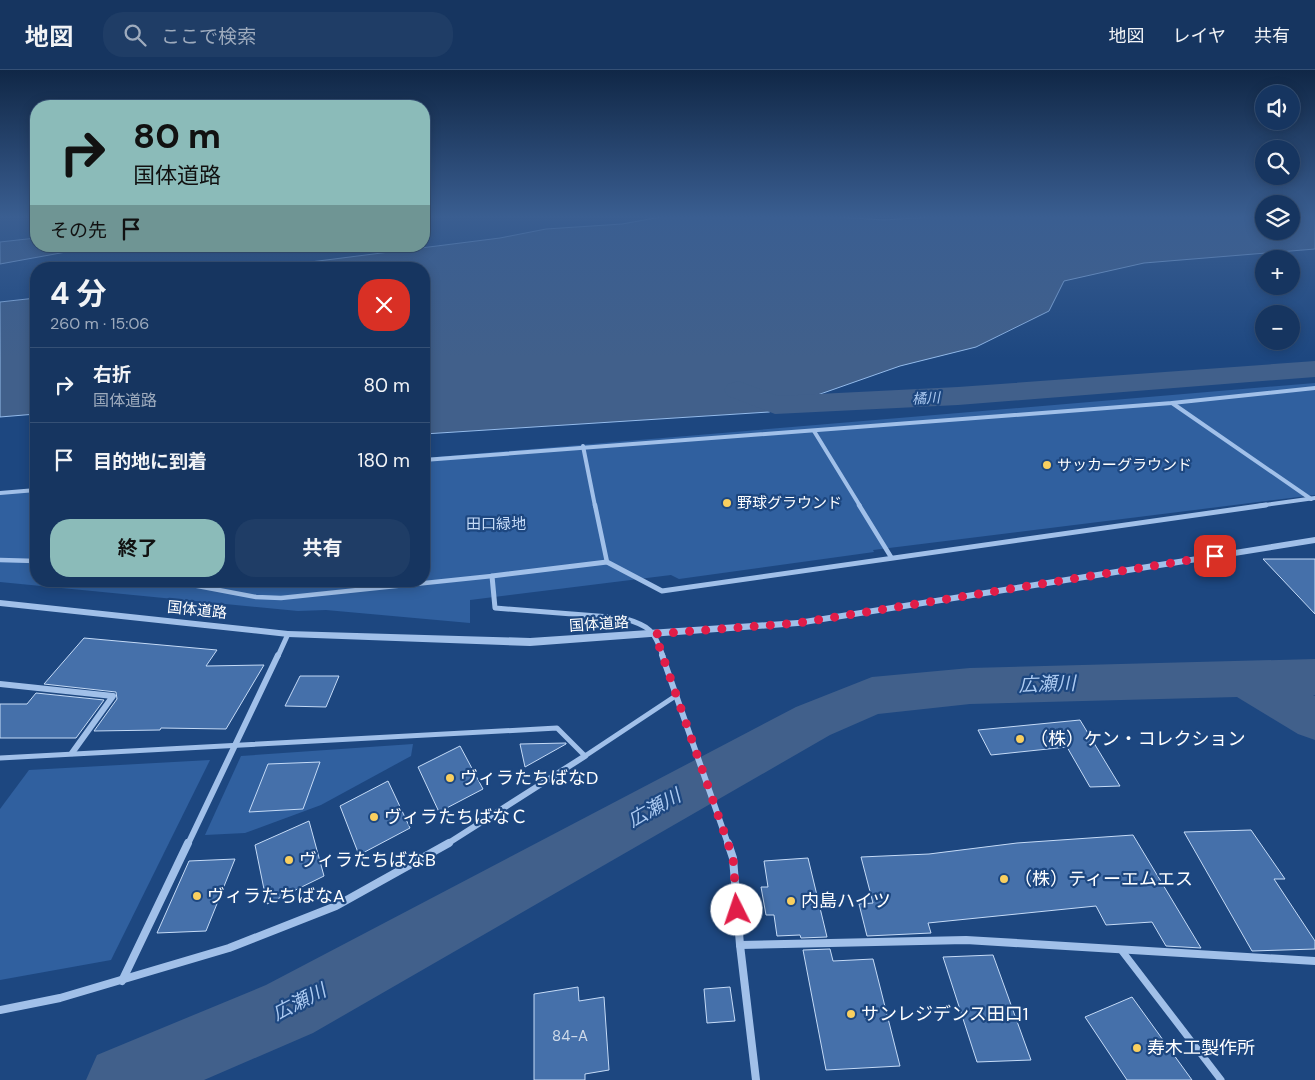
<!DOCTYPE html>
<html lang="ja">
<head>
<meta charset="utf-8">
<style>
  :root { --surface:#163560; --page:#1f3d66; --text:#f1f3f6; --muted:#9eabbd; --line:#355075; --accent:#8bbbb9 }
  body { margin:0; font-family:"DM Sans","Noto Sans JP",sans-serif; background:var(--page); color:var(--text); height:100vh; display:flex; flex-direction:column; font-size:19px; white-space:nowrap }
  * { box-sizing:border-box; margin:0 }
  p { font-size:16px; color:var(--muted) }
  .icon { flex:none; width:28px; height:28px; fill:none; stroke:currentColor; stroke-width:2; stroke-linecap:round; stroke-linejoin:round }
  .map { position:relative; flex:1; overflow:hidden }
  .sheet { position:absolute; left:30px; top:192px; width:400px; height:325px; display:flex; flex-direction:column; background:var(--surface); border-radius:20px; box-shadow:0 2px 12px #0003,0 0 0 1px var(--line) }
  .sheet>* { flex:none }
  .guide { position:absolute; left:30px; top:30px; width:400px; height:152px; border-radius:20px; box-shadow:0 2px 12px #0003,0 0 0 1px var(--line); background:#8bbbb9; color:#111; overflow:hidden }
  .controls { position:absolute; left:1255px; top:15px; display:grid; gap:10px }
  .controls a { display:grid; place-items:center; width:45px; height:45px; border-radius:50%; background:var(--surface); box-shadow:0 2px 12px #0003,0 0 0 1px var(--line); font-size:25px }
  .pin { position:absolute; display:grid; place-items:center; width:42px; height:42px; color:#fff; margin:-21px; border-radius:10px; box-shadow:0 2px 8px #0006 }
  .me { position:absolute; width:55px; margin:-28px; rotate:356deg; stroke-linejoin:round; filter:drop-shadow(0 0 4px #0008) }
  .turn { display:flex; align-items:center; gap:18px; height:105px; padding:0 20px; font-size:22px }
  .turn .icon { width:65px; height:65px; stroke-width:2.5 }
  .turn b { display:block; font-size:35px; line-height:42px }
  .then { display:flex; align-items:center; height:48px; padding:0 20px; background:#0003; gap:10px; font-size:19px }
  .round { display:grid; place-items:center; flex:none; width:52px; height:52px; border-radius:20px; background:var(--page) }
  .summary { display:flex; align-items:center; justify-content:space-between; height:85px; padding:0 20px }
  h1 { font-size:30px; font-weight:700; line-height:38px }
  .cta { display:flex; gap:10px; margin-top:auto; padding:10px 20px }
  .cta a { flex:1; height:58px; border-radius:20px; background:var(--accent); color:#111; font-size:20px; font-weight:700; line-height:58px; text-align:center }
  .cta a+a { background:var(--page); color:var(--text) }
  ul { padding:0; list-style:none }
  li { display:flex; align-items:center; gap:15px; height:75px; padding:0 20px; border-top:1px solid var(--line) }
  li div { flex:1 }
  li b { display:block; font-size:19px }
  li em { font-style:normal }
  header { display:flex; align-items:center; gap:30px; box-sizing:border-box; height:70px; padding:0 25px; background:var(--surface); border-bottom:1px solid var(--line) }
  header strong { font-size:24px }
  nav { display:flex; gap:28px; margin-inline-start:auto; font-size:18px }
  .search { width:350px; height:45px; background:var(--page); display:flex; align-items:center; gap:12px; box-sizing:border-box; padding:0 18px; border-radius:20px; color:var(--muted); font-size:19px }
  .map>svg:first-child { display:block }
  .green { fill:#30609f }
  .water { fill:#41608b; stroke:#94bbeb }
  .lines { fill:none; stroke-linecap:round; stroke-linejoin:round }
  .river { fill:#41608b; fill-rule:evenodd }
  .building { fill:#4570aa; stroke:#c5dbf7 }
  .service { stroke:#a1c0e9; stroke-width:5 }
  .pedestrian-far2 { stroke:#a1c0e9; stroke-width:4 }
  .pedestrian-far1 { stroke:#a1c0e9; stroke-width:4.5 }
  .pedestrian { stroke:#a1c0e9; stroke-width:7 }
  .minor-far3 { stroke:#a1c0e9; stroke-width:4 }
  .minor-far2 { stroke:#a1c0e9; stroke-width:5 }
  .minor-far1 { stroke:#a1c0e9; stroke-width:6 }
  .minor { stroke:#a1c0e9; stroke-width:8 }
  .tertiary { fill:#a1c0e9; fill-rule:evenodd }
  .route { stroke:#e11d48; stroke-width:9; stroke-dasharray:0 16.2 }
  .poi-dot { fill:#f9cf5f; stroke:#1d4780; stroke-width:2 }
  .labels { text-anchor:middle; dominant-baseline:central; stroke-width:4.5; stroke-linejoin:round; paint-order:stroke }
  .far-water-label { font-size:14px; font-style:italic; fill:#accaf1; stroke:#1d4780 }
  .poi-label { font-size:15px; fill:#fff; stroke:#1d4780; text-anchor:start }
  .park-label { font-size:15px; fill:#c5dbf7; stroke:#1d4780 }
  .street-label { font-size:15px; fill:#fff; stroke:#1d4780 }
  .near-number-label { font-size:15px; fill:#d0dbea }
  .near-poi-label { font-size:18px; fill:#fff; stroke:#1d4780; text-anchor:start }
  .near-water-label { font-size:19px; font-style:italic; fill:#accaf1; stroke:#1d4780 }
</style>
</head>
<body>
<header>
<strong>地図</strong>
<div class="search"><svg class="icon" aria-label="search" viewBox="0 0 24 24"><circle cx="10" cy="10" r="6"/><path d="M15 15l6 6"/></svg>ここで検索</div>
<nav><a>地図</a><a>レイヤ</a><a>共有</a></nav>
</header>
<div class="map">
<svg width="1315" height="1010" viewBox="0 0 1315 1010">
  <rect width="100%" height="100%" fill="#1d4780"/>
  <g class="green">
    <polygon points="1315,313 1315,425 873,480 874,482 679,509 671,505 470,530 470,553 326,540 298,541 0,512 0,423 36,420 36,511 424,511 424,388"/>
    <polygon points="413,674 411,686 321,735 245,763 205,765 241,686"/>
    <polygon points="210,690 111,890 0,910 0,739 29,700"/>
  </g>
  <g class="water">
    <polygon points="666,146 823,146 884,150 946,146 1264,146 1264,161 1291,161 1291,146 1315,146 1315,179 1144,193 1064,211 1049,241 976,277 900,296 769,342 424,364 424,199 255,199 500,168 546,159 622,154"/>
    <polygon points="36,168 36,176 99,176 0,194 0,172"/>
    <polygon points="36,228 36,344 0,347 0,232"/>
  </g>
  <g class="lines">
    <g class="river">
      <polygon points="1315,291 1315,307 958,335 775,344 728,326 724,320 728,314 738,311 778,326 958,317"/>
      <polygon points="1315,589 1315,625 1313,625 1315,626 1315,670 1298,664 1237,627 970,634 878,644 830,665 313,963 204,1010 86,1010 97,985 266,915 796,637 872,607 970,598"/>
    </g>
  </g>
  <g class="building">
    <polygon points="1263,489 1315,489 1315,544"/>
    <polygon points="84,568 217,580 206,596 264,595 226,659 161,658 160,660 94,661 117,629 116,622 44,614"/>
    <polygon points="300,606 339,606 326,637 285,636"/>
    <polygon points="36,623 104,630 76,668 0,668 0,634 27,634"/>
    <polygon points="1080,650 1120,716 1090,717 1067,677 991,685 978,660"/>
    <polygon points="520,674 566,673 566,674 525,697"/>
    <polygon points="460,676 483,719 439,742 418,697"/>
    <polygon points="320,692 303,739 249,742 268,694"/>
    <polygon points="388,711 410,758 359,785 340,736"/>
    <polygon points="309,751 324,806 267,834 255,775"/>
    <polygon points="1251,760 1285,809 1274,809 1315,871 1315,879 1252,881 1184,762"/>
    <polygon points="1133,765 1201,878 1166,876 1152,852 1106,855 1096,836 928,853 931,863 867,866 859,834 873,833 861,787 929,784 1017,773"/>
    <polygon points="808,788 827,867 801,868 800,865 777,866 774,845 766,845 761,817 768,817 764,791"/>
    <polygon points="235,789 206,861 157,863 189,791"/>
    <polygon points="830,879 833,891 873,889 900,996 826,1000 803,880"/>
    <polygon points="993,885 1031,990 977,992 943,887"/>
    <polygon points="578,917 579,931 604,927 609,1000 585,1004 585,1010 534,1010 534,924"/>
    <polygon points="730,917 735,951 707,953 704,919"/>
    <polygon points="1132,927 1192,1010 1127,1010 1085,947"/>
  </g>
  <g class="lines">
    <polyline class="service" points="0,688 557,658 585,686 677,625"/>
    <g class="pedestrian-far2">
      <polyline points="1172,333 1311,429"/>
      <polyline points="814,361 860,436"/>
      <polyline points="583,376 595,436"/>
      <polyline points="424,390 1172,333 1315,318"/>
      <polyline points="0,423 36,420"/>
    </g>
    <g class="pedestrian-far1">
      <polyline points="595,435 607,492"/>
      <polyline points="859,435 891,487"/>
      <polyline points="0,490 36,491"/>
      <polyline points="171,511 256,527 281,528 492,506"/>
    </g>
    <polyline class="pedestrian" points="1122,881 1221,1010"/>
    <polyline class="minor-far3" points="1258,436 1315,428"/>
    <g class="minor-far2">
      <polyline points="278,586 288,564"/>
      <path d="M663 586C654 560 650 556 623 548L495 538 492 506 607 492 662 521 1266 435"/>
    </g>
    <g class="minor-far1">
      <polyline points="662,585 728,774"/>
      <polyline points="0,614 113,626 72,683"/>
      <polyline points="188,774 278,585"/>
      <polyline points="447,774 585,686"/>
    </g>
    <g class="minor">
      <polyline points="728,773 733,788 740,875 756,1010"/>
      <polyline points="740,875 966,870 1315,891"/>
      <polyline points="122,911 188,773"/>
      <polyline points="0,940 60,928 229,878 336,836 449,773"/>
    </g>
    <polygon class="tertiary" points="1315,467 1315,473 798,556 530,576 288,567 0,536 0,530 288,561 530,568 798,550"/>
  </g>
  <linearGradient id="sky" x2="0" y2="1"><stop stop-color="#102746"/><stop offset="0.51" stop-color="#3a5e91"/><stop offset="1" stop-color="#3a5e91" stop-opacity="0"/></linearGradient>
  <rect width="1315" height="288" fill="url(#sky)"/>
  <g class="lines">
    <polyline class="route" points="737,840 733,788 655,564 798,553 1215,486"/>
  </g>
  <g class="poi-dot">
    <circle cx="1047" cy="395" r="5"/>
    <circle cx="727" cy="433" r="5"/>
    <circle cx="1020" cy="669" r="5"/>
    <circle cx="450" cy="708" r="5"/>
    <circle cx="374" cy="747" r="5"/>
    <circle cx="289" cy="790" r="5"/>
    <circle cx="1004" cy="809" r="5"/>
    <circle cx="197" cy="826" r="5"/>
    <circle cx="791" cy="831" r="5"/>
    <circle cx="851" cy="944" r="5"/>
    <circle cx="1137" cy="978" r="5"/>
  </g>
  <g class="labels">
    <g class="far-water-label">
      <text transform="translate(926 328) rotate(-3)">橘川</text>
    </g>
    <g class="poi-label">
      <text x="1057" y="395">サッカーグラウンド</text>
      <text x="737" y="433">野球グラウンド</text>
    </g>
    <g class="park-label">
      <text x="496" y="454">田口緑地</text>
    </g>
    <g class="street-label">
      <text transform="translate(197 540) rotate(6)">国体道路</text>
      <text transform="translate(599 554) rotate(-4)">国体道路</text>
    </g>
    <g class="near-number-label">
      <text x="570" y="966">84-A</text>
    </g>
    <g class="near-poi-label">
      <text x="1030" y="669">（株）ケン・コレクション</text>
      <text x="460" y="708">ヴィラたちばなD</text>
      <text x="384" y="747">ヴィラたちばなＣ</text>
      <text x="299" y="790">ヴィラたちばなB</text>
      <text x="1014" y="809">（株）ティーエムエス</text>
      <text x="207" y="826">ヴィラたちばなA</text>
      <text x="801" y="831">内島ハイツ</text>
      <text x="861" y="944">サンレジデンス田口1</text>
      <text x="1147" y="978">寿木工製作所</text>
    </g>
    <g class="near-water-label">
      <text transform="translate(1047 614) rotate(-2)">広瀬川</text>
      <text transform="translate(654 738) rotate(-29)">広瀬川</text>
      <text transform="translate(299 932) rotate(-27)">広瀬川</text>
    </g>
  </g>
</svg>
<div class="controls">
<a><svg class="icon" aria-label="sound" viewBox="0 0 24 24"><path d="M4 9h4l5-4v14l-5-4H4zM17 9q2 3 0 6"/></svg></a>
<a><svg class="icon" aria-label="search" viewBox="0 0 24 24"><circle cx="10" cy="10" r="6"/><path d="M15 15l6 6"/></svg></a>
<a><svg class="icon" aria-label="layers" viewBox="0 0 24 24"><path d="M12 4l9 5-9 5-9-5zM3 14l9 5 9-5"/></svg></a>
<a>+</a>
<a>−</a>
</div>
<div class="pin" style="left:1215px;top:486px;background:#d93025"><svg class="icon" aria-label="arrive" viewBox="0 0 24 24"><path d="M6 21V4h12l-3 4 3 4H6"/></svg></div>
<svg class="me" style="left:737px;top:840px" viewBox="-20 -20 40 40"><circle r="19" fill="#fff"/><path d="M0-13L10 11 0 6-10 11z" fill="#e11d48"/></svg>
<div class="guide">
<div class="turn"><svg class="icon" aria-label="right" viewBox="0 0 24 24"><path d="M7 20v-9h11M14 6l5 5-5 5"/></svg><div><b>80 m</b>国体道路</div></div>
<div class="then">その先<svg class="icon" aria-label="arrive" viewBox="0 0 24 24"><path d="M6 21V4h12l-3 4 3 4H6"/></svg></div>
</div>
<section class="sheet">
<div class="summary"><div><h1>4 分</h1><p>260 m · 15:06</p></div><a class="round" style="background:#d93025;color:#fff"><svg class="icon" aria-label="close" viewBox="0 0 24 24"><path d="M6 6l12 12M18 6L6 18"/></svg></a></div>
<ul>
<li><svg class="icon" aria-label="right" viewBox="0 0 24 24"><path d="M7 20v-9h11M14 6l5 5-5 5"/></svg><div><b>右折</b><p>国体道路</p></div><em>80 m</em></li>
<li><svg class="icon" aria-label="arrive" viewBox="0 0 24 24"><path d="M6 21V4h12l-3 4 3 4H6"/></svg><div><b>目的地に到着</b></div><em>180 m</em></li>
</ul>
<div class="cta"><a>終了</a><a>共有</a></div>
</section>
</div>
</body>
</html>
